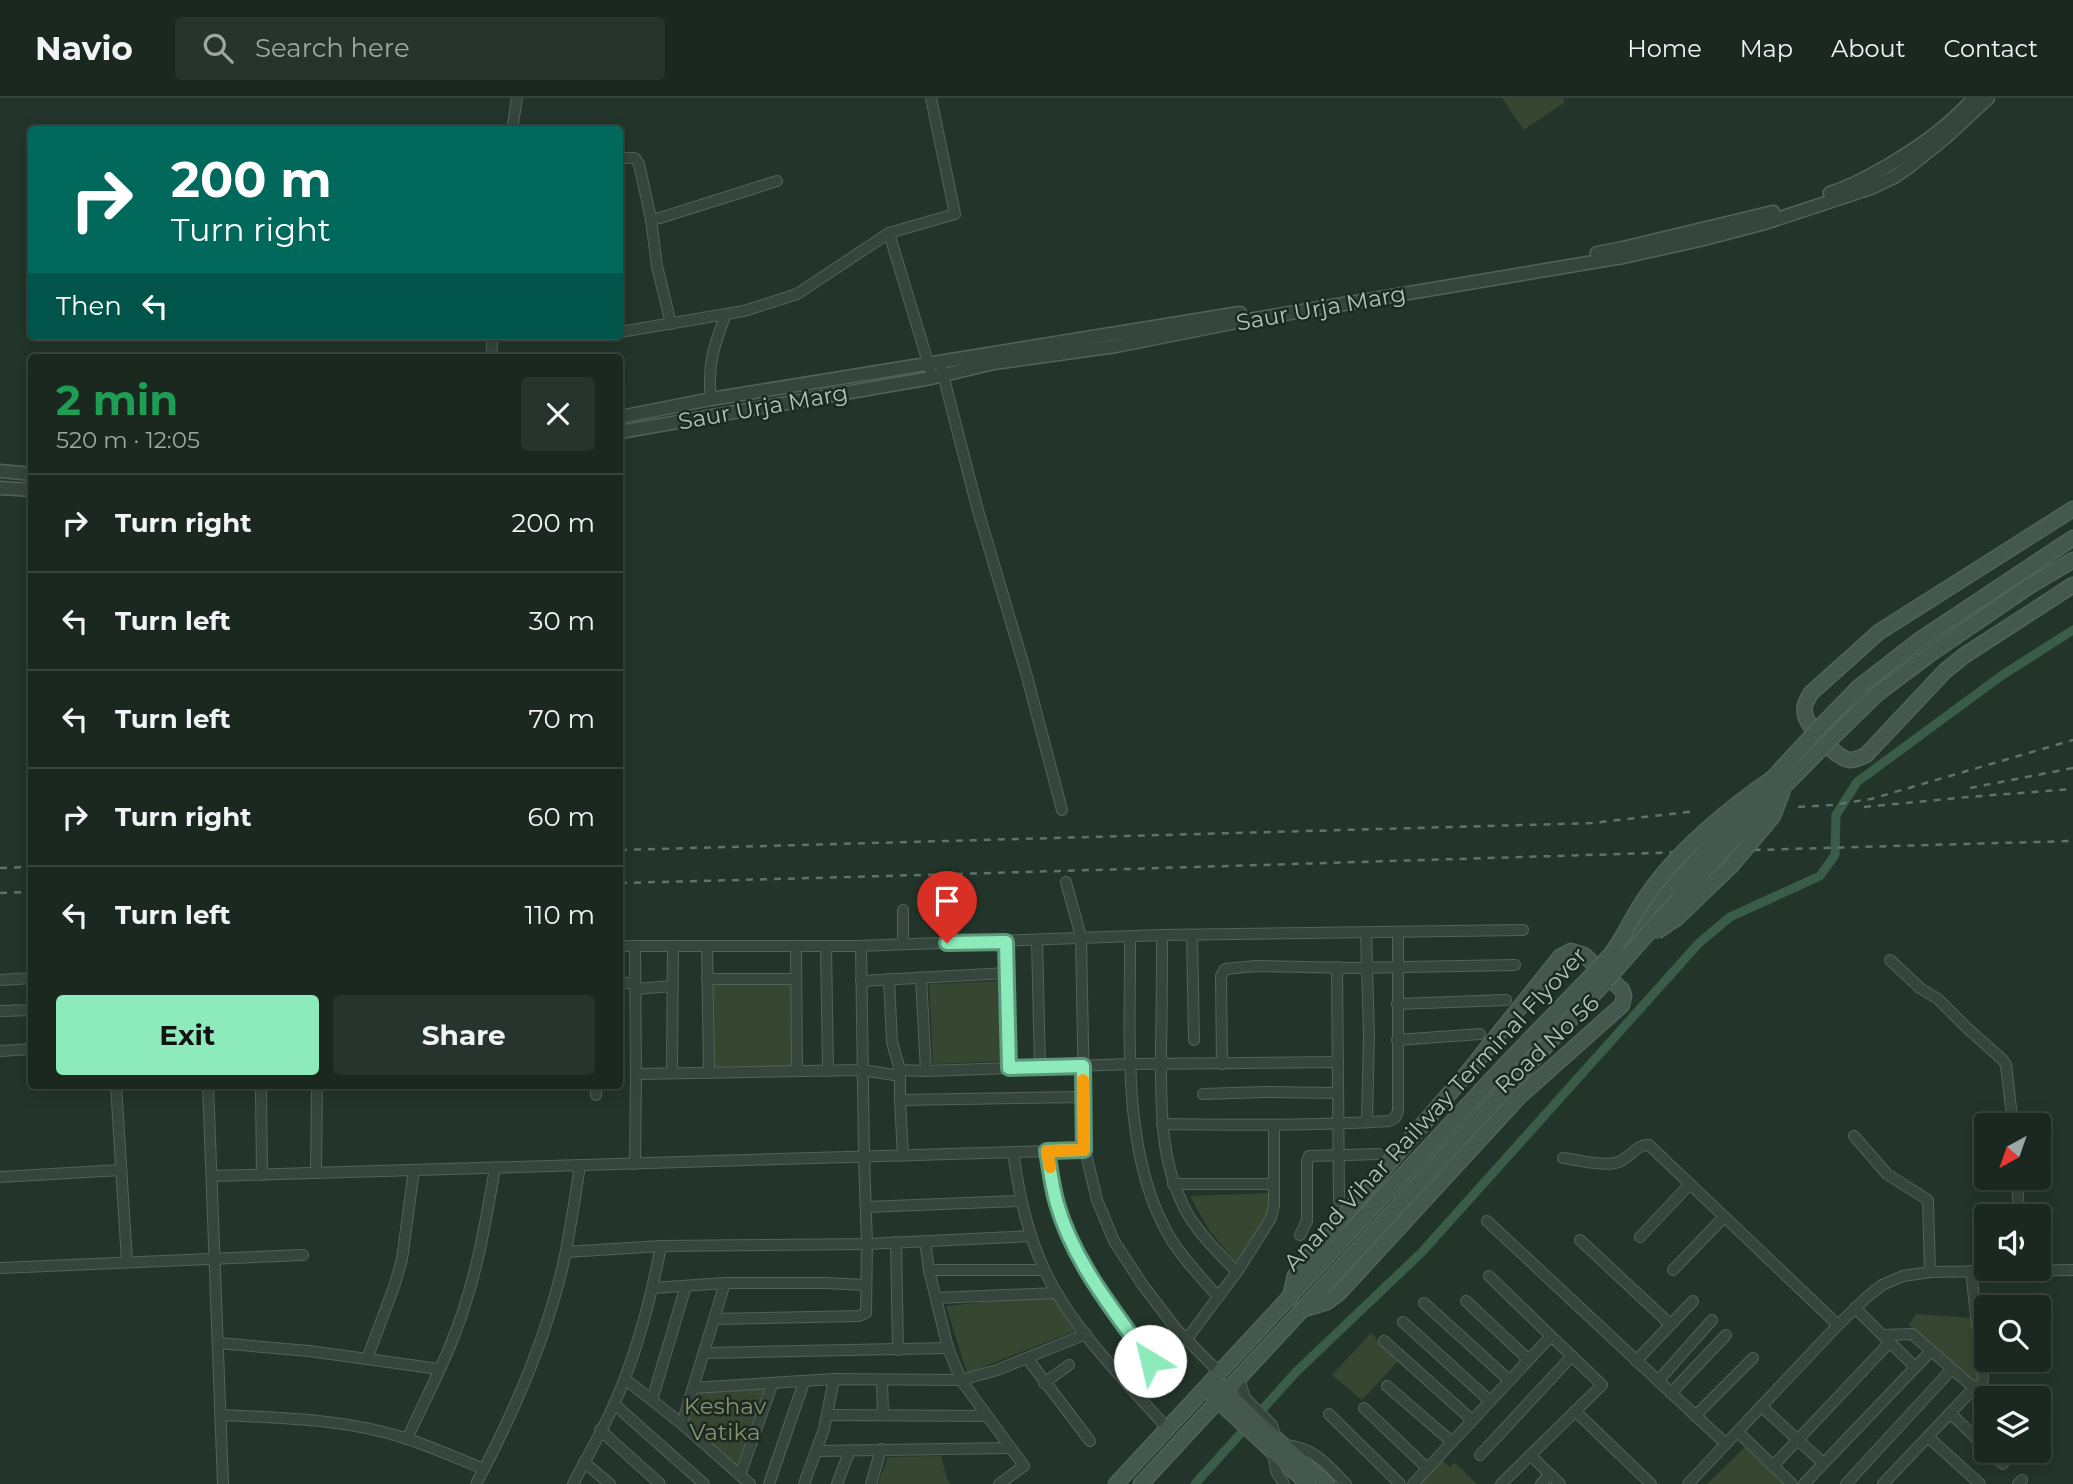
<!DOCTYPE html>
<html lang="en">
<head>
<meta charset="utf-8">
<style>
  :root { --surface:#1a2820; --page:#27342d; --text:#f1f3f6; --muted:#9fa6a5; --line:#38443e; --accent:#8debbb }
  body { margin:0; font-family:Montserrat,sans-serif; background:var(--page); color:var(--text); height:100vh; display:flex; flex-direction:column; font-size:26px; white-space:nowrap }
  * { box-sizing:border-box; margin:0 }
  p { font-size:23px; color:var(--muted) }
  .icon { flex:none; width:38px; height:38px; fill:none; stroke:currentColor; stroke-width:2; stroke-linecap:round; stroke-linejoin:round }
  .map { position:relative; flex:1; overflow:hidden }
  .details { position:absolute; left:28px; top:256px; width:595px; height:735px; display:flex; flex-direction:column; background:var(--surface); border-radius:7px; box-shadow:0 4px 18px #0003,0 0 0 2px var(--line) }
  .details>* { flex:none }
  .hud { position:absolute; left:28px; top:28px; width:595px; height:214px; border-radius:7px; box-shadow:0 4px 18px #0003,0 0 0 2px var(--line); background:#00695c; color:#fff; overflow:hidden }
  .needle { width:46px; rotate:220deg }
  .buttons { position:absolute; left:1974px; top:1015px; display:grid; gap:14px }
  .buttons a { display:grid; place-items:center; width:77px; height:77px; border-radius:7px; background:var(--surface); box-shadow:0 4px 18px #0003,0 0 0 2px var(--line); font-size:35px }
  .pin { position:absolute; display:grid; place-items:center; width:60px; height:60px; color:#fff; margin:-72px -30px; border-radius:50% 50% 50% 0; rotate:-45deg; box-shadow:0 0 7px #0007 }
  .pin .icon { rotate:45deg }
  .me { position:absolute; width:77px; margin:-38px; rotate:324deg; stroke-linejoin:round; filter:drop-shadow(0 0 5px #0008) }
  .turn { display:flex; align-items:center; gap:24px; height:147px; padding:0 28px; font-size:32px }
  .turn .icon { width:91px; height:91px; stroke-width:2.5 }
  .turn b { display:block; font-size:49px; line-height:60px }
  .then { display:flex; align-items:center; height:66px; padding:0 28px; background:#0003; gap:14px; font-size:26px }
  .round { display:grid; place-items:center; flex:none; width:74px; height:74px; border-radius:7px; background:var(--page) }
  .summary { display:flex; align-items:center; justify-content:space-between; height:119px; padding:0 28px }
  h1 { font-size:42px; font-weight:700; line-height:52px; color:#1e9e55 }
  .primary-button { display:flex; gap:14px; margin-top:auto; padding:14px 28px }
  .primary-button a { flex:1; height:80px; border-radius:7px; background:var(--accent); color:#111; font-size:28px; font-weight:700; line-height:80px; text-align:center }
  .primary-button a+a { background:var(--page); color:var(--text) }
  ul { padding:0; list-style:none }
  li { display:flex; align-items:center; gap:21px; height:98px; padding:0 28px; border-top:2px solid var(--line) }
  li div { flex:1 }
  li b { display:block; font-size:26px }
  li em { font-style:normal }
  header { display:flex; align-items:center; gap:42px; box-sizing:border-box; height:98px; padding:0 35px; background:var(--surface); border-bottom:2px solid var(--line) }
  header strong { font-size:33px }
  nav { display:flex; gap:38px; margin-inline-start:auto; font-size:24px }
  .search { width:490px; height:63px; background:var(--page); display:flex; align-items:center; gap:18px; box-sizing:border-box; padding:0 24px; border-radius:7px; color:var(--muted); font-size:26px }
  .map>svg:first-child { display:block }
  .green { fill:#374631 }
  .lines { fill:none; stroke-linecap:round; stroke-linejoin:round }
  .canal { stroke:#3a5d4a; stroke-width:9 }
  .minor-casing { stroke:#53635b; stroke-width:12 }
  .tertiary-casing { stroke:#53635b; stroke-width:15 }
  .secondary-casing { stroke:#53635b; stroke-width:17 }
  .minor { stroke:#36463d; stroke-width:10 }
  .tertiary { stroke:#36463d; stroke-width:12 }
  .secondary { stroke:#44584e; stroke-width:14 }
  .rail { stroke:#5f7369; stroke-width:2.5; stroke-dasharray:7 7; stroke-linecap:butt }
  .secondary-bridge-casing { stroke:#53635b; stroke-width:17; stroke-linecap:butt }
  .secondary-bridge { stroke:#44584e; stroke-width:14 }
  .route-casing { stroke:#5c997a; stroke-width:18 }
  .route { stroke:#8debbb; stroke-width:12 }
  .slow { stroke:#f59e0b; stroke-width:12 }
  .labels { text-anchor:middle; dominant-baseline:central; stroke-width:5; stroke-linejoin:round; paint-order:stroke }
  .street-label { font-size:23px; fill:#b0c2b9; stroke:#1b2a22 }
  .park-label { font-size:23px; fill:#8c906b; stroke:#1b2a22 }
</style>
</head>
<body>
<header>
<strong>Navio</strong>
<div class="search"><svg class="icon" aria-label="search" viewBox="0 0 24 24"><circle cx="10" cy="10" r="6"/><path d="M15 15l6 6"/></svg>Search here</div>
<nav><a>Home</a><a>Map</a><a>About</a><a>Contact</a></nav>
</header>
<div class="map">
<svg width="2073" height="1386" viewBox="0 0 2073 1386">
  <rect width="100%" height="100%" fill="#23352b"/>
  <g class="green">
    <polygon points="1502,0 1562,0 1565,4 1524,32"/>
    <polygon points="1002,883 1006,963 933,966 929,886"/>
    <polygon points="711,886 791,886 791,968 712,969"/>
    <polygon points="1274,1095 1274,1117 1236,1164 1209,1132 1190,1098"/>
    <polygon points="1055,1197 1075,1233 967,1275 946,1208"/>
    <polygon points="1916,1216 1975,1220 1984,1292 1909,1227"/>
    <polygon points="1371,1235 1398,1263 1362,1302 1332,1277"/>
    <polygon points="764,1291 737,1367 688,1326 699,1295"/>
    <polygon points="1747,1347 1789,1386 1707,1386"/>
    <polygon points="941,1358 947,1381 951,1386 878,1386 888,1359"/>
    <polygon points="1442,1362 1450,1369 1455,1365 1477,1386 1420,1386"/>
  </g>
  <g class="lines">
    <polyline class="canal" points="1195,1386 1296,1274 1422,1154 1699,845 1730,819 1820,778 1835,757 1836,717 1857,684 2001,578 2073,532"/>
    <defs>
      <g id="minor">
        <polyline points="512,32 517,0"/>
        <polyline points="620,60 635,60 639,66 651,121"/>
        <polyline points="671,226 657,168 651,121 660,120 777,83"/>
        <polyline points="620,234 744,213 797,196 889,135"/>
        <polyline points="513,238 578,238"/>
        <polyline points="491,259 493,238"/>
        <polyline points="940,265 977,409 1026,575 1062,712"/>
        <polyline points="930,271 889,135 955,116 931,0"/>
        <path d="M711 301C707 268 714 247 726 216"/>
        <polyline points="1066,784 1081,839 1085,1052 1097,1102 1114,1143 1142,1186 1177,1232 1219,1274"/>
        <polyline points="1366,836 1369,937 1367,1024"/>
        <path d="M1162 837C1162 874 1162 912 1161 949 1161 1003 1159 1058 1183 1107 1196 1134 1217 1153 1237 1174"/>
        <polyline points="1192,837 1194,942"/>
        <path d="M1130 838C1131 932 1120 1052 1168 1136 1181 1159 1201 1179 1218 1199"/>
        <polyline points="1037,842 1040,969"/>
        <polyline points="1006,844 1009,970"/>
        <polyline points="903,846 903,812"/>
        <polyline points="620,848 857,848 1162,837 1523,832"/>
        <polyline points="635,848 636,976 635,1066"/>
        <polyline points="707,848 709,975"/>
        <polyline points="796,848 797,973"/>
        <polyline points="826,848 828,973"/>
        <polyline points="1890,862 1920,890 1938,901 1966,929 2003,962 2006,967 2013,1027"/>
        <polyline points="1337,869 1339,1103"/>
        <polyline points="921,879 926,973"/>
        <polyline points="707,881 796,881"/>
        <polyline points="889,881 892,944 900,972 900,1002 903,1058"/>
        <polyline points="0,882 32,880"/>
        <polyline points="861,883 1007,875"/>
        <polyline points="620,885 635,885"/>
        <polyline points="635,891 673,888"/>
        <polyline points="1397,906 1506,902"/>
        <polyline points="0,913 32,912"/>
        <polyline points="1397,942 1480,936"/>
        <polyline points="0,953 32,951"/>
        <polyline points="1222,966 1221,878 1225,871 1255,868 1352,870 1515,867"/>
        <polyline points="900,972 926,973 1131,966 1338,964"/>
        <polyline points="672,975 673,848"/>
        <polyline points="636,976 863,972 900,978"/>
        <polyline points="116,987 127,1164"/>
        <polyline points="208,987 223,1386"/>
        <polyline points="596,987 596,997"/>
        <polyline points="261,992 262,1077"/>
        <polyline points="1203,996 1265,994 1338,995"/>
        <polyline points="900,1002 1083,999"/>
        <path d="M1162 1026C1238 1027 1314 1028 1389 1023L1395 1020 1398 1013V834"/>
        <polyline points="1854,1038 1887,1076 1928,1102 1930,1174"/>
        <path d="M1047 1053C1050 1071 1052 1089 1057 1107 1077 1172 1124 1227 1163 1281"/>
        <path d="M1013 1054C1019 1096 1027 1135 1045 1173 1071 1229 1126 1284 1167 1330"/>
        <path d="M1563 1060C1579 1062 1599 1068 1615 1065 1629 1063 1635 1046 1649 1047L1838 1227"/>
        <polyline points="316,1075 317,989"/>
        <polyline points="212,1078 1085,1052"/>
        <polyline points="0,1079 121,1072"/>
        <polyline points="2017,1080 2019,1118"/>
        <polyline points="1173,1086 1274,1086"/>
        <polyline points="866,1109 1021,1103"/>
        <polyline points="1487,1123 1726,1346"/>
        <polyline points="1300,1137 1307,1123 1307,1064 1309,1058 1379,1056"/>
        <polyline points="1640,1139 1689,1087"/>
        <polyline points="1580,1142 1670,1226"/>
        <polyline points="925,1143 929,1172 948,1250 961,1282 1024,1368 999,1386"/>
        <polyline points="896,1144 898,1252"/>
        <polyline points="566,1154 661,1148 867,1146 1031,1138"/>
        <polyline points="0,1170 303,1157"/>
        <polyline points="929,1172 1044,1172"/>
        <polyline points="1673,1172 1724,1119"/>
        <polyline points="653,1190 725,1185 825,1185 866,1187"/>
        <polyline points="936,1200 1056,1195"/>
        <polyline points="1466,1203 1529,1262"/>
        <polyline points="1424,1205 1509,1282"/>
        <polyline points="1855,1210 1915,1269"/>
        <polyline points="715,1221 859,1218 866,1215 867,1146 864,1059 861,848"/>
        <polyline points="1403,1224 1490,1303"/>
        <polyline points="1883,1237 1912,1236 1974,1290"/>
        <polyline points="1186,1242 1237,1174 1271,1120 1274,1107 1274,1027"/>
        <polyline points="1384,1243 1472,1322"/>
        <polyline points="218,1245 309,1253 439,1271"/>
        <polyline points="704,1255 948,1250"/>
        <polyline points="1027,1260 1090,1343"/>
        <polyline points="367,1261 395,1186 402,1161 414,1072"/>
        <polyline points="1636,1263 1693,1203"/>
        <polyline points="625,1281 682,1326 750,1386"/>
        <polyline points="1239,1281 1245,1300 1272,1327 1276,1340"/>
        <polyline points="882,1282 883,1317"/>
        <polyline points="1658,1283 1712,1222"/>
        <polyline points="1044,1285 1069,1267"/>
        <polyline points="1387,1288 1452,1344"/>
        <polyline points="693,1290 834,1281 961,1282 997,1272 1086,1236"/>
        <polyline points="1671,1295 1726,1237"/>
        <polyline points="652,1302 686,1188"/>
        <polyline points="614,1306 704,1386"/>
        <polyline points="1761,1308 1823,1365"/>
        <polyline points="1364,1310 1427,1370"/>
        <polyline points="1575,1313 1651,1386"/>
        <polyline points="1950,1315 1986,1350"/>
        <polyline points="1329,1316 1400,1386"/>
        <path d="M220 1317C283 1320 348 1321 408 1341 434 1350 459 1361 484 1371"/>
        <polyline points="827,1317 987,1318"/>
        <polyline points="1695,1318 1753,1260"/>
        <polyline points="682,1326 725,1185"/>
        <polyline points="600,1332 660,1386"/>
        <polyline points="1738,1334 1792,1386"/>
        <polyline points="1928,1339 1980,1386"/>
        <path d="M407 1341C422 1308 439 1276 452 1243 475 1187 485 1129 495 1070"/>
        <path d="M1285 1347C1315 1350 1326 1366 1346 1386"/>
        <polyline points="817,1353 1010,1350"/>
        <polyline points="1989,1353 2003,1366"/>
        <polyline points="1273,1354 1276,1373 1284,1386"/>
        <polyline points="1480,1357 1572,1258"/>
        <polyline points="1530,1357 1560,1386"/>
        <polyline points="584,1364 610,1386"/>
        <polyline points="1773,1368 1890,1244"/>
        <polyline points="740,1377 772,1287"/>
        <path d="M476 1386C513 1317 545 1244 563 1167 570 1135 575 1101 580 1067"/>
        <path d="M573 1386C587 1359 603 1332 615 1304 637 1255 651 1200 661 1148"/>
        <polyline points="769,1386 804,1284"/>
        <polyline points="804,1386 824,1331 834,1281"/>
        <polyline points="837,1386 850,1352"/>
        <polyline points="871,1386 881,1351"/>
        <polyline points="1413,1386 1551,1238 1489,1178"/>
        <polyline points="1501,1386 1602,1287 1551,1238"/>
        <polyline points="1541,1386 1550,1376"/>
        <polyline points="1688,1386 1838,1227 1867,1199 1882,1187 1903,1178 1930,1174 2073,1172"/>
        <polyline points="1804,1386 1931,1253"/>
        <polyline points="1846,1386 1951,1272"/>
        <polyline points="1883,1386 1974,1290 1982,1285 1983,1281 1971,1173"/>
        <polyline points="2018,1386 2022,1382"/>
      </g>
      <g id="tertiary">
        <path d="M1830 95C1864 84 1911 55 1939 33 1952 23 1963 11 1975 0"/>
        <polyline points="1597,155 1623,150 1773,114"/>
        <polyline points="620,319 711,301 1240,215"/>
        <polyline points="620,334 931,280 994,265 1116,248 1237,224 1623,159 1700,142 1765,125 1871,90 1894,79 1910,68 1946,39 1988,0"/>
        <polyline points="0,373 32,376"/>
        <polyline points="0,390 32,392"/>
      </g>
      <g id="secondary">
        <path d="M2073 411 1879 534 1811 595C1807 602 1803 608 1805 616 1807 629 1837 661 1850 662 1856 662 1861 659 1866 657L1945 573 1965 557 2073 487"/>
        <polyline points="1821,628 1859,589 1921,541 2073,440"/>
        <polyline points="1834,638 1877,596 1933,554 2028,489 2073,462"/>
        <polyline points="1625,840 1674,787"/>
        <polyline points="1290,1200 1295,1178 1304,1164 1468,974 1560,859 1571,853 1584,857 1622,892 1624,898 1622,907 1519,999 1339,1195 1327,1204 1304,1211"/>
        <polyline points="1220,1288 1268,1334 1327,1386"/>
        <polyline points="1213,1298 1308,1386"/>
        <polyline points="1116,1386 1503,969 1594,875"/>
        <polyline points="1141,1386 1606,883"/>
      </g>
    </defs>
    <use href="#minor" class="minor-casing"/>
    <use href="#tertiary" class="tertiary-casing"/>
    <use href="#secondary" class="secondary-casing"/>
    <use href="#minor" class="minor"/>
    <use href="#tertiary" class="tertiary"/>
    <use href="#secondary" class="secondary"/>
    <g class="rail">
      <polyline points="1970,690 2073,670"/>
      <polyline points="1798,709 1832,707 1871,701 2073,642"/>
      <polyline points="1864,709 1968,699 2073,691"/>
      <polyline points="620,752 1560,726 1592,725 1697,713"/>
      <polyline points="0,770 32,769"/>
      <path d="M620 785C1104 773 1588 756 2073 743"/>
      <polyline points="0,795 32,794"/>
    </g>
    <defs>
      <g id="secondary-bridge">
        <polyline points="1674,787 1821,628"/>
        <polyline points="1656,834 1677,820 1731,768 1773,718 1783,692"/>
        <path d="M1594 875C1600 868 1606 862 1612 855 1625 837 1633 817 1646 799 1676 754 1731 708 1776 678"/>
        <path d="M1606 883C1679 799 1754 717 1834 638"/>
      </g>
    </defs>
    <use href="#secondary-bridge" class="secondary-bridge-casing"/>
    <use href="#secondary-bridge" class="secondary-bridge"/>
  </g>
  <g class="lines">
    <defs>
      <path id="route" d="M947 845 1006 844 1009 970 1083 968 1084 1052 1047 1053C1050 1071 1052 1089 1057 1106 1074 1165 1115 1214 1150 1263"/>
    </defs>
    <use href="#route" class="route-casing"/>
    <use href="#route" class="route"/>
    <polyline class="slow" points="1050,1069 1047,1053 1084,1052 1083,982"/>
  </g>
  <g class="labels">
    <g class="street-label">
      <text transform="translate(1321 210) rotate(-10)">Saur Urja Marg</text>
      <text transform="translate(763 309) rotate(-10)">Saur Urja Marg</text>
      <text transform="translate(1547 946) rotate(-43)">Road No 56</text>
      <text transform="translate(1435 1011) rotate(-47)">Anand Vihar Railway Terminal Flyover</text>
    </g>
    <g class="park-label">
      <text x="725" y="1308">Keshav<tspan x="725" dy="26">Vatika</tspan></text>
    </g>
  </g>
</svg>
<div class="buttons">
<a><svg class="needle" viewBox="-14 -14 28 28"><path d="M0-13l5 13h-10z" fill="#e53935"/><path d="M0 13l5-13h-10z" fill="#9fa6a5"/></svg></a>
<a><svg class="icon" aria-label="sound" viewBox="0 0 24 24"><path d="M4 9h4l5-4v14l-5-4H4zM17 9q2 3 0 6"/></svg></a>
<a><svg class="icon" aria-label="search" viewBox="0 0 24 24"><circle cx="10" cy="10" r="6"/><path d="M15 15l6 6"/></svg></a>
<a><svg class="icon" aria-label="layers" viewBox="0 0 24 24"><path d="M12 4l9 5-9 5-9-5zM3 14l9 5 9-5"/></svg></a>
</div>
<div class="pin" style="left:947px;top:845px;background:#d93025"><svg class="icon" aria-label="arrive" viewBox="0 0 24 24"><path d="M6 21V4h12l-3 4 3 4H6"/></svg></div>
<svg class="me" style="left:1150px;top:1263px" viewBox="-20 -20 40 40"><circle r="19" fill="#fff"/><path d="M0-13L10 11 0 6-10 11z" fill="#8debbb"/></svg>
<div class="hud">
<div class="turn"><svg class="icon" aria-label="right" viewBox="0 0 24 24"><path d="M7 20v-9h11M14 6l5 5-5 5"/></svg><div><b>200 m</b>Turn right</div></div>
<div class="then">Then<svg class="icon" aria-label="left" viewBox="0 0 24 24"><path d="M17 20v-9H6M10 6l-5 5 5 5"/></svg></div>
</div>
<section class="details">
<div class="summary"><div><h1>2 min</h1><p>520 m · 12:05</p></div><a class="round"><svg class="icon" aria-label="close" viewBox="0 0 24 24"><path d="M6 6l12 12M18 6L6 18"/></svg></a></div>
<ul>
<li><svg class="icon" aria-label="right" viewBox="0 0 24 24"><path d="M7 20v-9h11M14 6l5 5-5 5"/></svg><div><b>Turn right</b></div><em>200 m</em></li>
<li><svg class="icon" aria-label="left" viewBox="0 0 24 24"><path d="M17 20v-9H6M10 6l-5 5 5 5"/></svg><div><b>Turn left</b></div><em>30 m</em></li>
<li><svg class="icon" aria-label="left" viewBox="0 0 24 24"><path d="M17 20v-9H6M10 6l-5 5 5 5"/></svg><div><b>Turn left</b></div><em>70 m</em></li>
<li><svg class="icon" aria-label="right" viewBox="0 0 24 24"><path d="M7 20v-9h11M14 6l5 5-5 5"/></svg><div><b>Turn right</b></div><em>60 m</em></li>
<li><svg class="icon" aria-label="left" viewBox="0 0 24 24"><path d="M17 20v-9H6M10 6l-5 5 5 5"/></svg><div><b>Turn left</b></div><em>110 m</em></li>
</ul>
<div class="primary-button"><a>Exit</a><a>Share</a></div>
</section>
</div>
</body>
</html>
